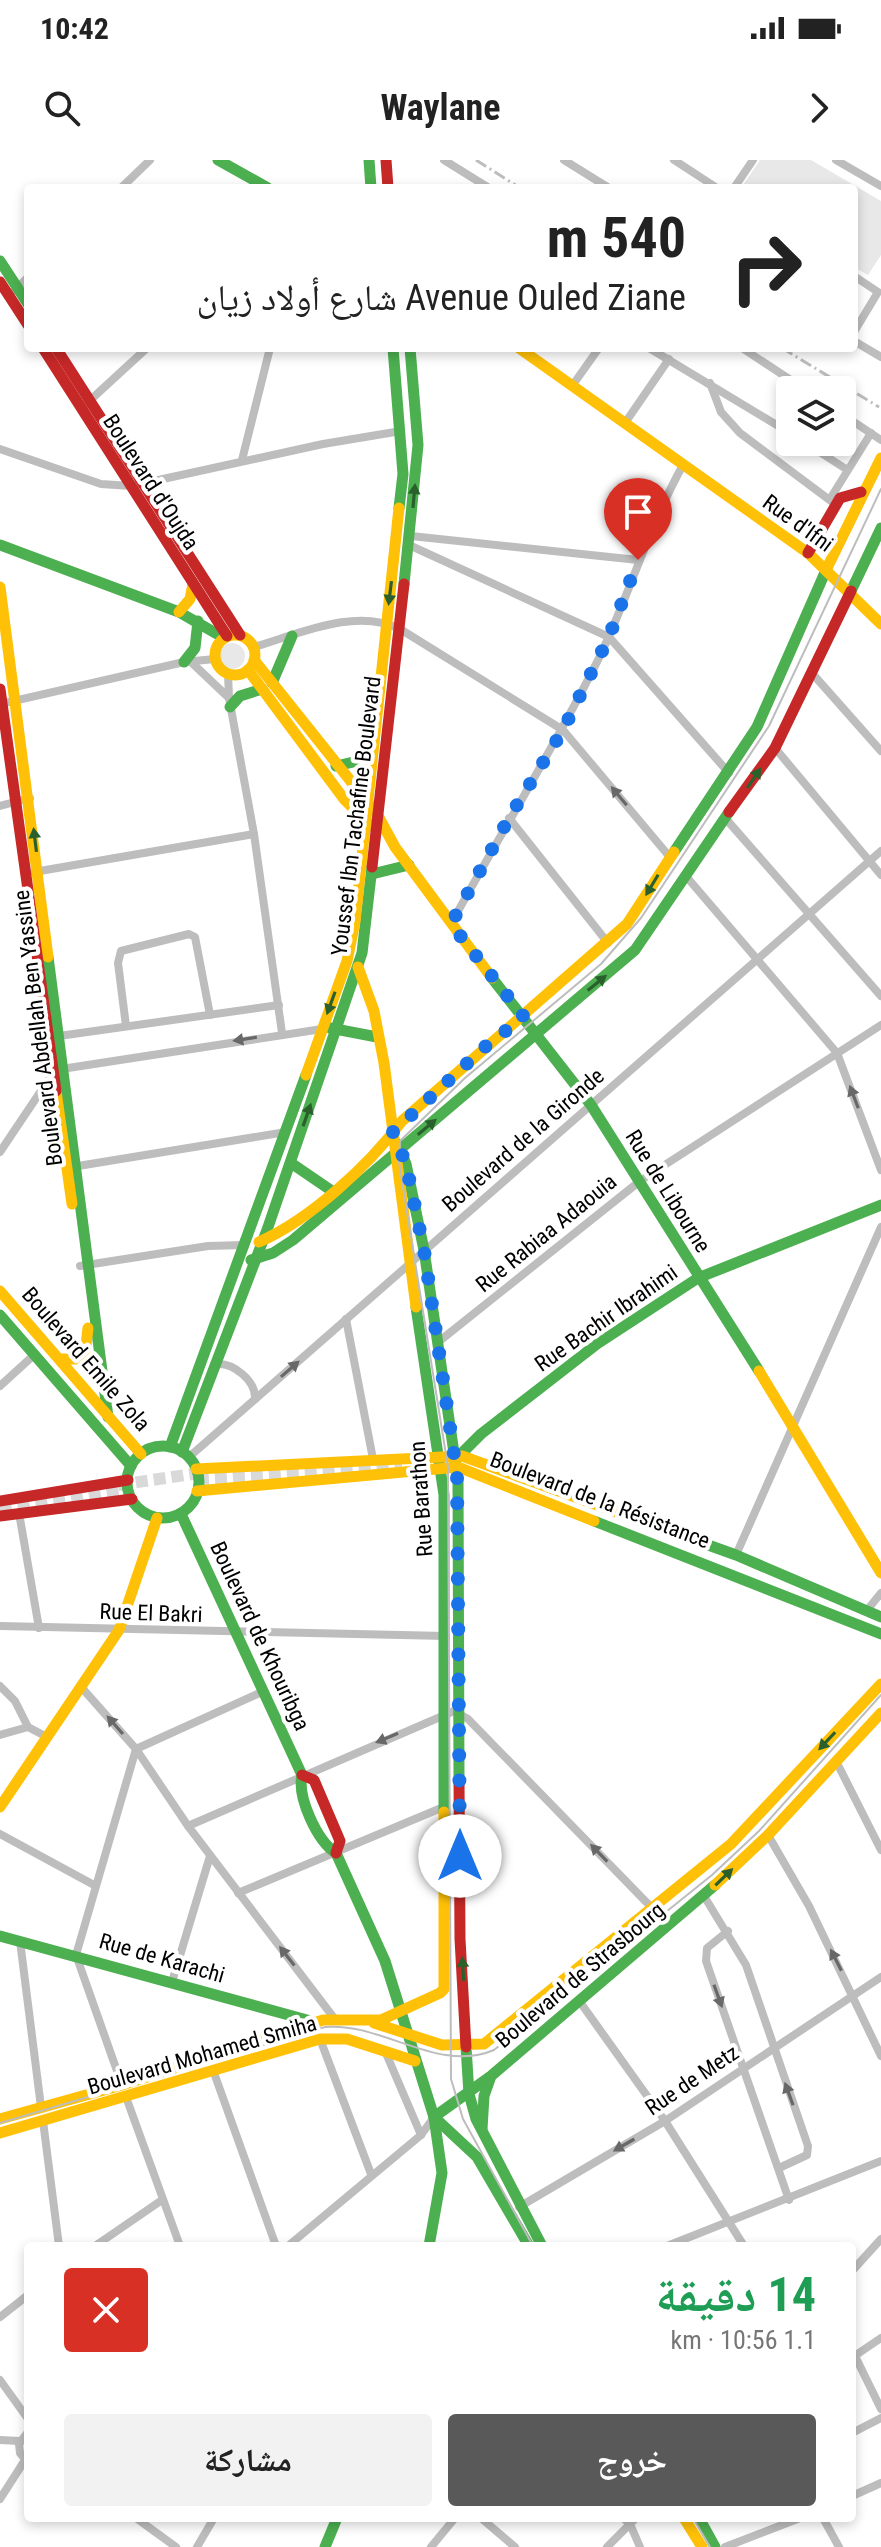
<!DOCTYPE html>
<html lang="ar">
<head>
<meta charset="utf-8">
<style>
  :root { --surface:#fff; --page:#f2f2f2; --text:#222; --muted:#767676; --accent:#595959 }
  body { margin:0; font-family:"Roboto Condensed","Noto Naskh Arabic",sans-serif; background:var(--page); color:var(--text); direction:rtl; height:100vh; display:flex; flex-direction:column; font-size:30px; white-space:nowrap }
  * { box-sizing:border-box; margin:0 }
  p { font-size:26px; color:var(--muted) }
  .icon { flex:none; width:44px; height:44px; fill:none; stroke:currentColor; stroke-width:2; stroke-linecap:round; stroke-linejoin:round }
  .map { position:relative; flex:1; overflow:hidden; direction:ltr }
  .side { position:absolute; left:24px; top:2082px; width:832px; height:280px; display:flex; flex-direction:column; background:var(--surface); border-radius:8px; box-shadow:0 4px 12px #0003; direction:rtl }
  .side>* { flex:none }
  .guide { position:absolute; left:24px; top:24px; width:834px; height:168px; border-radius:8px; box-shadow:0 4px 12px #0003; direction:rtl; background:#fff; color:var(--text); overflow:hidden }
  .tools { position:absolute; left:776px; top:216px; display:grid; gap:16px }
  .tools a { display:grid; place-items:center; width:80px; height:80px; border-radius:8px; background:var(--surface); box-shadow:0 4px 12px #0003; font-size:40px }
  .pin { position:absolute; display:grid; place-items:center; width:68px; height:68px; color:#fff; margin:-82px -34px; border-radius:50% 50% 50% 0; rotate:-45deg; box-shadow:0 0 8px #0007 }
  .pin .icon { rotate:45deg }
  .me { position:absolute; width:88px; margin:-44px; rotate:0deg; stroke-linejoin:round; filter:drop-shadow(0 0 6px #0008) }
  .turn { display:flex; align-items:center; gap:28px; height:168px; padding:0 40px; font-size:36px }
  .turn .icon { width:104px; height:104px; stroke-width:2.5 }
  .turn b { display:block; font-size:56px; line-height:68px }
  .round { display:grid; place-items:center; flex:none; width:84px; height:84px; border-radius:8px; background:var(--page) }
  .overview { display:flex; align-items:center; justify-content:space-between; height:136px; padding:0 40px }
  h1 { font-size:48px; font-weight:700; line-height:60px; color:#1e9e55 }
  .action { display:flex; gap:16px; margin-top:auto; padding:16px 40px }
  .action a { flex:1; height:92px; border-radius:8px; background:var(--accent); color:#fff; font-size:32px; font-weight:700; line-height:92px; text-align:center }
  .action a+a { background:var(--page); color:var(--text) }
  .status { display:flex; justify-content:space-between; align-items:center; height:56px; padding:0 40px; background:var(--surface); direction:ltr }
  .status svg { height:22px; fill:currentColor }
  header { display:flex; justify-content:space-between; align-items:center; height:104px; padding:0 40px; background:var(--surface); font-size:36px; font-weight:700 }
  .map>svg:first-child { display:block }
  .green { fill:#e8e8e8 }
  .lines { fill:none; stroke-linecap:round; stroke-linejoin:round }
  .primary-tunnel { stroke:#d9d9d9; stroke-width:12; stroke-dasharray:12 6; stroke-linecap:butt }
  .street { stroke:#bdbdbd; stroke-width:8 }
  .fast { stroke:#4caf50; stroke-width:11 }
  .slow { stroke:#ffc107; stroke-width:11 }
  .jam { stroke:#c62828; stroke-width:11 }
  .tram { stroke:#bdbdbd; stroke-width:2 }
  .rail { stroke:#bdbdbd; stroke-width:3; stroke-dasharray:12 4 2 4; stroke-linecap:butt }
  .oneway { fill:#2a602c }
  .oneway2 { fill:#686868 }
  .route { stroke:#1a73e8; stroke-width:14; stroke-dasharray:0 25.2 }
  .labels { text-anchor:middle; dominant-baseline:central; stroke-width:8; stroke-linejoin:round; paint-order:stroke }
  .street-label { font-size:22px; fill:#000; stroke:#fff }
</style>
</head>
<body>
<div class="status"><b>10:42</b><svg viewBox="0 0 49 12"><path d="M0 12V9h3v3zM5 12V6h3v6zM10 12V3h3v9zM15 12V0h3v12zM26 1h20v11H26zM47 4h2v5h-2z"/></svg></div>
<header><svg class="icon" aria-label="forward" viewBox="0 0 24 24"><path d="M9 5l7 7-7 7"/></svg>Waylane<svg class="icon" aria-label="search" viewBox="0 0 24 24"><circle cx="10" cy="10" r="6"/><path d="M15 15l6 6"/></svg></header>
<div class="map">
<svg width="881" height="2387" viewBox="0 0 881 2387">
  <rect width="100%" height="100%" fill="#fff"/>
  <g class="green">
    <polygon points="760,0 811,0 881,41 881,95 868,115 854,107 854,28 741,28"/>
    <circle cx="232" cy="496" r="13"/>
  </g>
  <g class="lines">
    <g class="primary-tunnel">
      <polyline points="197,1320 402,1306"/>
      <polyline points="118,1325 206,1312"/>
      <polyline points="0,1350 127,1328"/>
    </g>
    <g class="street">
      <polyline points="444,0 489,28"/>
      <polyline points="564,0 609,28"/>
      <polyline points="674,0 717,28"/>
      <polyline points="836,0 881,26"/>
      <polyline points="121,28 150,0"/>
      <polyline points="734,28 753,0"/>
      <polyline points="854,116 878,132 854,172"/>
      <polyline points="14,131 28,117"/>
      <polyline points="854,181 881,197"/>
      <polyline points="649,188 790,273"/>
      <polyline points="742,188 806,230"/>
      <polyline points="710,223 721,252 740,273 835,344"/>
      <polyline points="572,226 599,188"/>
      <polyline points="86,244 147,188"/>
      <polyline points="842,254 881,280"/>
      <polyline points="625,263 669,199"/>
      <polyline points="804,282 846,309"/>
      <polyline points="0,289 101,324 131,326 323,284 401,271"/>
      <polyline points="242,300 270,188"/>
      <polyline points="830,339 871,273"/>
      <polyline points="411,376 638,400"/>
      <polyline points="409,385 609,477 729,613"/>
      <path d="M254 487C299 474 355 447 400 469L563 570 669 696"/>
      <polyline points="190,501 229,538"/>
      <polyline points="811,512 881,591"/>
      <polyline points="228,513 229,538 254,674 282,873"/>
      <polyline points="0,544 184,502 215,499"/>
      <polyline points="775,588 881,715"/>
      <polyline points="0,646 30,638"/>
      <polyline points="509,658 608,783"/>
      <polyline points="726,659 881,836"/>
      <polyline points="34,712 254,674"/>
      <polyline points="685,715 837,893 881,1010"/>
      <path d="M451 764C500 674 555 587 600 496 630 433 649 366 683 305"/>
      <polyline points="126,866 118,803 121,791 189,774 195,777 210,855"/>
      <polyline points="59,876 279,845"/>
      <polyline points="0,992 55,910 322,869"/>
      <polyline points="72,1007 286,972"/>
      <polyline points="80,1106 208,1086 244,1085"/>
      <polyline points="346,1159 373,1299"/>
      <polyline points="437,1183 640,1021 881,865"/>
      <path d="M217 1204C234 1203 256 1221 255 1239"/>
      <polyline points="0,1226 34,1195"/>
      <polyline points="189,1297 881,691"/>
      <polyline points="19,1353 39,1468"/>
      <polyline points="736,1395 881,1067"/>
      <polyline points="868,1449 881,1433"/>
      <polyline points="0,1466 446,1476"/>
      <polyline points="0,1526 15,1541 28,1567 47,1577"/>
      <polyline points="82,1528 136,1589 188,1666 334,1858"/>
      <polyline points="0,1575 28,1567"/>
      <polyline points="836,1601 881,1690"/>
      <polyline points="188,1666 454,1551 468,1559 653,1749"/>
      <polyline points="0,1674 94,1725"/>
      <polyline points="768,1675 809,1746 881,1896"/>
      <polyline points="238,1733 446,1646"/>
      <polyline points="704,1736 746,1805 808,1986 807,1995 779,2008"/>
      <polyline points="728,1771 707,1788 706,1801 789,2040"/>
      <polyline points="20,1781 41,1947"/>
      <polyline points="172,1822 210,1696"/>
      <polyline points="580,1842 665,1961 744,2086"/>
      <polyline points="320,1879 371,2014"/>
      <polyline points="385,1891 421,1975"/>
      <polyline points="213,1910 276,2086"/>
      <polyline points="122,1925 76,1795 136,1589 264,1531"/>
      <polyline points="126,1937 180,2086"/>
      <polyline points="43,1961 59,2086"/>
      <polyline points="519,2047 665,1961 881,1817"/>
      <polyline points="95,2086 162,2040"/>
      <polyline points="288,2086 421,1975 434,1957"/>
      <polyline points="667,2086 881,2001"/>
      <polyline points="852,2111 881,2079"/>
      <polyline points="0,2157 28,2135"/>
      <polyline points="855,2196 881,2249"/>
      <polyline points="853,2197 881,2178"/>
      <polyline points="0,2220 28,2259"/>
      <polyline points="852,2273 881,2258"/>
      <polyline points="0,2280 20,2281"/>
      <polyline points="27,2301 20,2293 19,2284 28,2272"/>
      <polyline points="852,2336 881,2323"/>
      <polyline points="0,2339 25,2300"/>
      <polyline points="136,2358 176,2387"/>
      <polyline points="481,2358 515,2387"/>
      <polyline points="623,2358 630,2364 640,2387"/>
      <polyline points="823,2358 839,2387"/>
      <polyline points="197,2387 214,2358"/>
      <polyline points="431,2387 455,2358"/>
      <polyline points="607,2387 636,2358"/>
      <polyline points="725,2387 800,2358"/>
    </g>
    <g class="fast">
      <polyline points="218,0 268,28"/>
      <polyline points="369,0 371,28"/>
      <polyline points="0,101 28,144"/>
      <polyline points="393,188 403,314 399,348"/>
      <polyline points="0,385 179,452 224,478"/>
      <polyline points="404,424 418,285 410,188"/>
      <polyline points="851,431 881,368"/>
      <polyline points="184,502 195,488 198,461"/>
      <polyline points="272,523 292,476"/>
      <polyline points="230,547 240,536 262,529"/>
      <polyline points="336,606 371,598"/>
      <polyline points="674,692 757,567 827,408"/>
      <polyline points="372,714 409,705"/>
      <polyline points="48,797 108,1257"/>
      <polyline points="492,818 591,945 759,1211"/>
      <polyline points="330,868 377,877"/>
      <polyline points="398,984 406,1004 424,1090 458,1320 459,1620"/>
      <polyline points="291,1003 332,1031"/>
      <polyline points="251,1100 273,1093 293,1080 635,790 729,652"/>
      <polyline points="416,1147 444,1335 444,1652"/>
      <polyline points="0,1155 131,1306"/>
      <circle cx="163" cy="1322" r="36"/>
      <polyline points="170,1287 306,915"/>
      <polyline points="182,1292 267,1070 362,793 372,707"/>
      <polyline points="459,1296 481,1274 597,1184 698,1118 881,1045"/>
      <path d="M181 1354 302 1615C297 1637 317 1681 336 1693L385 1801 434 1957 442 2013 429 2086"/>
      <polyline points="636,1359 736,1395 881,1457"/>
      <polyline points="594,1361 881,1474"/>
      <polyline points="0,1776 307,1860 313,1866"/>
      <polyline points="466,1887 469,1934 476,1959 542,2086"/>
      <polyline points="434,1957 491,1916 715,1725"/>
      <polyline points="434,1957 477,1997 529,2086"/>
      <polyline points="482,1969 484,1936 490,1919"/>
      <polyline points="699,2358 715,2387"/>
      <polyline points="325,2387 337,2358"/>
    </g>
    <g class="slow">
      <polyline points="519,188 808,393 881,464"/>
      <polyline points="827,408 881,298"/>
      <polyline points="0,427 48,797"/>
      <polyline points="179,452 190,439 193,424"/>
      <circle cx="235" cy="495" r="20"/>
      <polyline points="254,500 377,654 395,687 492,818"/>
      <polyline points="248,510 344,639 371,666"/>
      <polyline points="358,807 374,851 384,903 416,1147"/>
      <polyline points="306,915 347,801 355,762 399,348"/>
      <polyline points="56,931 72,1044"/>
      <path d="M259 1082C311 1059 368 1006 402 961L627 764 674 692"/>
      <polyline points="0,1131 141,1294"/>
      <polyline points="61,1199 77,1199 85,1194 88,1168"/>
      <polyline points="759,1211 881,1413"/>
      <polyline points="196,1309 462,1296 636,1359"/>
      <polyline points="197,1331 458,1307 594,1361"/>
      <polyline points="0,1647 119,1470 157,1358"/>
      <polyline points="715,1725 768,1675 881,1553"/>
      <polyline points="374,1863 442,1885 484,1884 731,1684 881,1524"/>
      <polyline points="0,1959 122,1925 323,1860 381,1860 440,1833 444,1829 444,1652"/>
      <polyline points="0,1973 320,1879 347,1879 415,1901"/>
      <polyline points="684,2358 702,2387"/>
    </g>
    <g class="jam">
      <polyline points="386,0 388,28"/>
      <polyline points="0,122 28,165"/>
      <polyline points="43,188 227,476"/>
      <polyline points="56,188 240,475"/>
      <polyline points="808,393 840,338 861,332"/>
      <polyline points="0,529 56,931"/>
      <polyline points="729,652 775,588 851,431"/>
      <polyline points="372,707 404,424"/>
      <polyline points="0,1341 128,1320"/>
      <polyline points="0,1356 132,1339"/>
      <polyline points="302,1615 314,1620 340,1681 336,1693"/>
      <polyline points="459,1620 460,1779 466,1887"/>
    </g>
    <g class="tram">
      <path d="M0 1963 325 1867C383 1862 437 1914 494 1890L712 1715 759 1671 881 1535"/>
      <polyline points="533,2086 463,1959 451,1919 448,1307 399,1002 400,981 465,918 601,804 641,758 769,566 881,329"/>
      <polyline points="693,2358 710,2387"/>
    </g>
    <g class="rail">
      <polyline points="476,0 520,28"/>
      <polyline points="782,188 879,247"/>
    </g>
  </g>
  <defs><path id="oneway-solid" d="M-6-.8H1V-3.2L6.5 0L1 3.2V.8H-6Z" transform="scale(2)"/></defs>
  <g class="oneway">
    <use href="#oneway-solid" transform="translate(414 336) rotate(-85)"/>
    <use href="#oneway-solid" transform="translate(390 433) rotate(97)"/>
    <use href="#oneway-solid" transform="translate(754 618) rotate(-56)"/>
    <use href="#oneway-solid" transform="translate(35 680) rotate(-97)"/>
    <use href="#oneway-solid" transform="translate(652 725) rotate(121)"/>
    <use href="#oneway-solid" transform="translate(597 823) rotate(-39)"/>
    <use href="#oneway-solid" transform="translate(331 843) rotate(110)"/>
    <use href="#oneway-solid" transform="translate(307 955) rotate(-71)"/>
    <use href="#oneway-solid" transform="translate(427 967) rotate(-40)"/>
    <use href="#oneway-solid" transform="translate(827 1581) rotate(133)"/>
    <use href="#oneway-solid" transform="translate(724 1717) rotate(-44)"/>
    <use href="#oneway-solid" transform="translate(463 1809) rotate(-94)"/>
  </g>
  <g class="oneway2">
    <use href="#oneway-solid" transform="translate(619 636) rotate(-130)"/>
    <use href="#oneway-solid" transform="translate(245 879) rotate(171)"/>
    <use href="#oneway-solid" transform="translate(854 937) rotate(-111)"/>
    <use href="#oneway-solid" transform="translate(290 1209) rotate(-41)"/>
    <use href="#oneway-solid" transform="translate(115 1565) rotate(-131)"/>
    <use href="#oneway-solid" transform="translate(387 1578) rotate(157)"/>
    <use href="#oneway-solid" transform="translate(599 1693) rotate(-134)"/>
    <use href="#oneway-solid" transform="translate(287 1796) rotate(-128)"/>
    <use href="#oneway-solid" transform="translate(836 1800) rotate(-117)"/>
    <use href="#oneway-solid" transform="translate(718 1836) rotate(70)"/>
    <use href="#oneway-solid" transform="translate(789 1934) rotate(-110)"/>
    <use href="#oneway-solid" transform="translate(624 1985) rotate(150)"/>
  </g>
  <g class="lines">
    <polyline class="route" points="460,1696 457,1315 424,1090 406,1004 393,972 487,885 524,857 451,764 509,658 563,570 609,477 638,400"/>
  </g>
  <g class="labels">
    <g class="street-label">
      <text transform="translate(151 322) rotate(57)">Boulevard d'Oujda</text>
      <text transform="translate(798 363) rotate(36)">Rue d'Ifni</text>
      <text transform="translate(356 656) rotate(-83)">Youssef Ibn Tachafine Boulevard</text>
      <text transform="translate(38 868) rotate(-97)">Boulevard Abdellah Ben Yassine</text>
      <text transform="translate(523 980) rotate(-41)">Boulevard de la Gironde</text>
      <text transform="translate(668 1031) rotate(58)">Rue de Libourne</text>
      <text transform="translate(546 1073) rotate(-39)">Rue Rabiaa Adaouia</text>
      <text transform="translate(606 1158) rotate(-35)">Rue Bachir Ibrahimi</text>
      <text transform="translate(86 1199) rotate(49)">Boulevard Emile Zola</text>
      <text transform="translate(421 1339) rotate(-94)">Rue Barathon</text>
      <text transform="translate(600 1340) rotate(21)">Boulevard de la Résistance</text>
      <text transform="translate(151 1453) rotate(2)">Rue El Bakri</text>
      <text transform="translate(260 1476) rotate(65)">Boulevard de Khouribga</text>
      <text transform="translate(162 1798) rotate(16)">Rue de Karachi</text>
      <text transform="translate(580 1815) rotate(-40)">Boulevard de Strasbourg</text>
      <text transform="translate(202 1895) rotate(-16)">Boulevard Mohamed Smiha</text>
      <text transform="translate(692 1920) rotate(-34)">Rue de Metz</text>
    </g>
  </g>
</svg>
<div class="tools">
<a><svg class="icon" aria-label="layers" viewBox="0 0 24 24"><path d="M12 4l9 5-9 5-9-5zM3 14l9 5 9-5"/></svg></a>
</div>
<div class="pin" style="left:638px;top:400px;background:#d93025"><svg class="icon" aria-label="arrive" viewBox="0 0 24 24"><path d="M6 21V4h12l-3 4 3 4H6"/></svg></div>
<svg class="me" style="left:460px;top:1696px" viewBox="-20 -20 40 40"><circle r="19" fill="#fff"/><path d="M0-13L10 11 0 6-10 11z" fill="#1a73e8"/></svg>
<div class="guide">
<div class="turn"><svg class="icon" aria-label="right" viewBox="0 0 24 24"><path d="M7 20v-9h11M14 6l5 5-5 5"/></svg><div><b>540 m</b>Avenue Ouled Ziane شارع أولاد زيان</div></div>
</div>
<section class="side">
<div class="overview"><div><h1>14 دقيقة</h1><p>1.1 km · 10:56</p></div><a class="round" style="background:#d93025;color:#fff"><svg class="icon" aria-label="close" viewBox="0 0 24 24"><path d="M6 6l12 12M18 6L6 18"/></svg></a></div>
<div class="action"><a>خروج</a><a>مشاركة</a></div>
</section>
</div>
</body>
</html>
